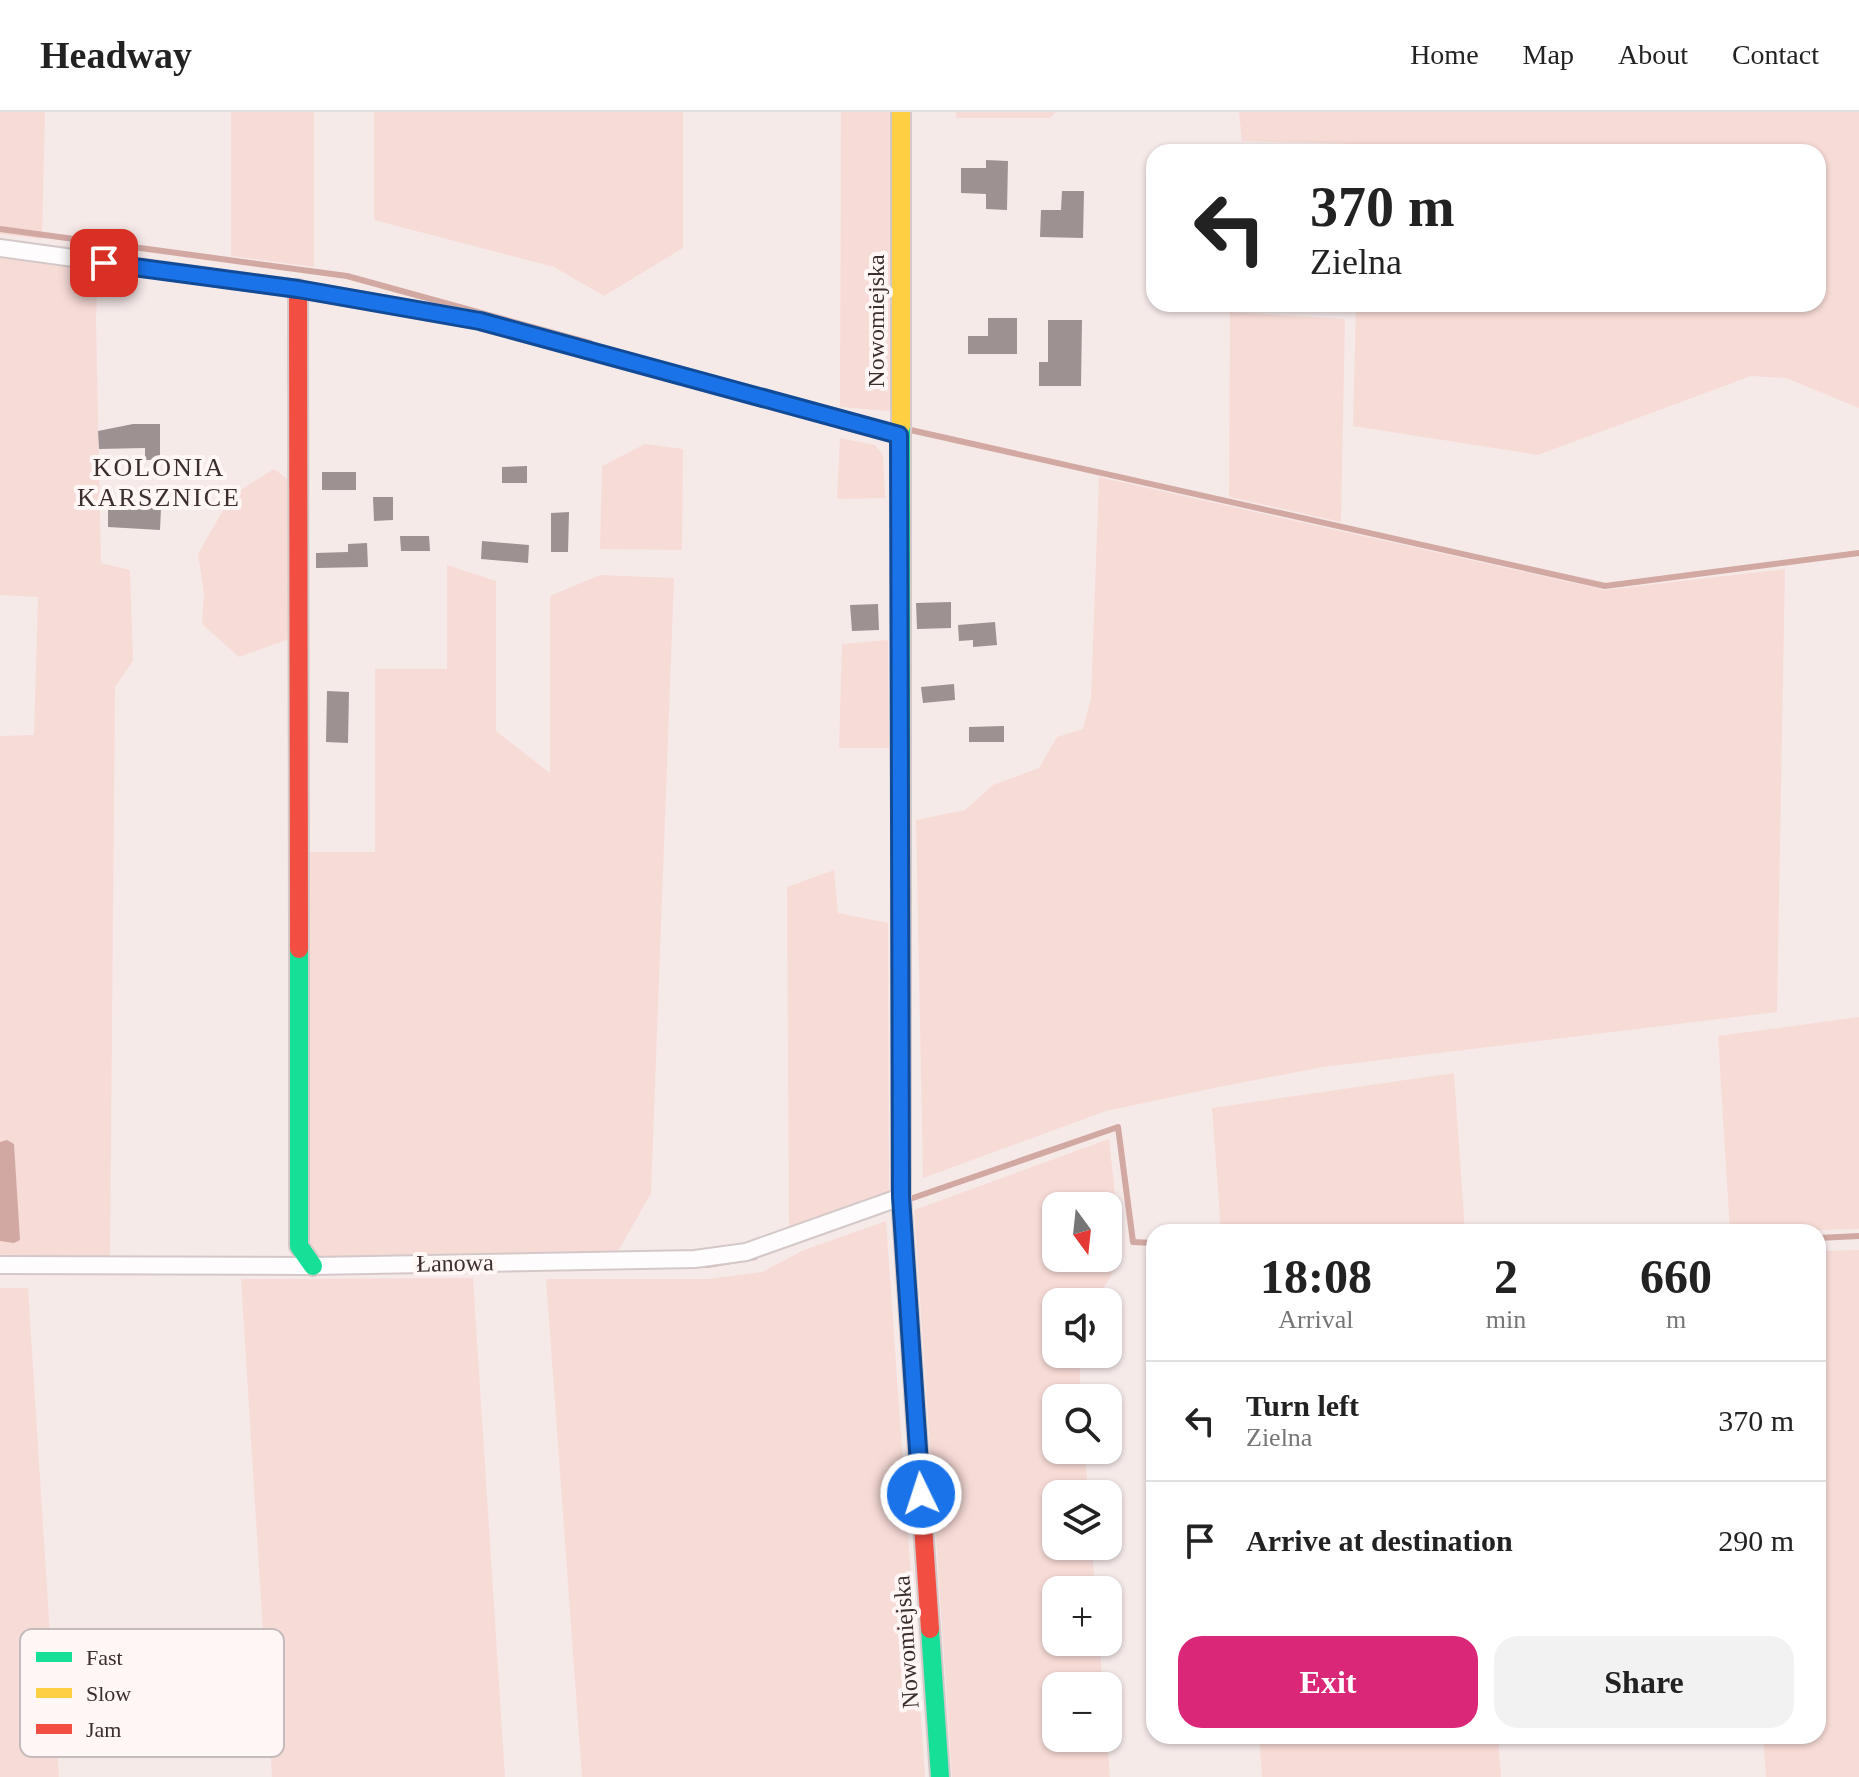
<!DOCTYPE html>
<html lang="en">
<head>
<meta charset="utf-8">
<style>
  :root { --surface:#fff; --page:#f2f2f2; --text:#222; --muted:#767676; --line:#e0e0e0; --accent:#db2777 }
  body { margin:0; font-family:"Times New Roman",serif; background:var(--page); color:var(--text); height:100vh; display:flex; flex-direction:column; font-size:30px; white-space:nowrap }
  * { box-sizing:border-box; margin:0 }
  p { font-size:26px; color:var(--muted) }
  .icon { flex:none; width:44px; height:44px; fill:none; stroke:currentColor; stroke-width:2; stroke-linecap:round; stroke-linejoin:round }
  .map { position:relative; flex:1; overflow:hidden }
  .panel { position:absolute; left:1146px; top:1112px; width:680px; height:520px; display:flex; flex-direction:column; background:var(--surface); border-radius:24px; box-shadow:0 2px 6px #0004 }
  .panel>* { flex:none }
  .banner { position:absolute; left:1146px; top:32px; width:680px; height:168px; border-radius:24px; box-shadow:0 2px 6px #0004; background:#fff; color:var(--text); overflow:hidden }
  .needle { width:52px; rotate:165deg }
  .fabs { position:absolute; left:1042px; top:1080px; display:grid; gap:16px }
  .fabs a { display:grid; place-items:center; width:80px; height:80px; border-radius:16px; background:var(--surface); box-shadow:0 2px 6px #0004; font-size:40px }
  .pin { position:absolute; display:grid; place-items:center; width:68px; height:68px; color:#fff; margin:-34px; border-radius:16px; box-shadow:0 4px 12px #0006 }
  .me { position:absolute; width:88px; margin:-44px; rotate:356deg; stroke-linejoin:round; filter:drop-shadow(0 0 6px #0008) }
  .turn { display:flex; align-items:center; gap:28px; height:168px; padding:0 32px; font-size:36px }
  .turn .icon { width:104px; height:104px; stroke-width:2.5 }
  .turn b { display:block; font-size:56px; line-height:68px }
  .eta { display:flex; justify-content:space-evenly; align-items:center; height:136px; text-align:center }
  .eta b { font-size:48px; font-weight:700; line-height:56px }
  .button { display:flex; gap:16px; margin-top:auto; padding:16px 32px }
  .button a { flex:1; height:92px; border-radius:24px; background:var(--accent); color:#fff; font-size:32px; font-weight:700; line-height:92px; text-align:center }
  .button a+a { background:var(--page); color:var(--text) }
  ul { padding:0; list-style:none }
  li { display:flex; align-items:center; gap:24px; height:120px; padding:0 32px; border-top:2px solid var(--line) }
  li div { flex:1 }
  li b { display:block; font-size:30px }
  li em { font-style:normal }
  header { display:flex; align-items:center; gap:48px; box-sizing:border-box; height:112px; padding:0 40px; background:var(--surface); border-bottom:2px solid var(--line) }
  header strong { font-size:38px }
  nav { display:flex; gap:44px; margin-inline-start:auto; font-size:28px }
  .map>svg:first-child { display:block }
  .green { fill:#f7dbd7; fill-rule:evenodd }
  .water { fill:#d2a8a3 }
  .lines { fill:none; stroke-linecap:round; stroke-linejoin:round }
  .stream { stroke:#d2a8a3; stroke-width:6 }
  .building { fill:#9d9291 }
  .street-casing { stroke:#d4c8c8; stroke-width:20 }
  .fast-casing { stroke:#d4c8c8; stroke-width:22 }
  .slow-casing { stroke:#d4c8c8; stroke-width:22 }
  .jam-casing { stroke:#d4c8c8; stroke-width:22 }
  .street { stroke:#fefcfc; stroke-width:16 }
  .fast { stroke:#16e098; stroke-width:18 }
  .slow { stroke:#ffcf43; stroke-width:18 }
  .jam { stroke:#f24e42; stroke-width:18 }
  .route-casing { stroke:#114b97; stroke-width:20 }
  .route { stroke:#1a73e8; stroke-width:14 }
  .labels { text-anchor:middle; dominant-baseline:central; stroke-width:8; stroke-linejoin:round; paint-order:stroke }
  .street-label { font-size:24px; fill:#3c2e2d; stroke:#fff7f6 }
  .neighbourhood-label { font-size:26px; letter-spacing:2px; fill:#3c2e2d; stroke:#fff7f6 }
  .key { fill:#fff7f6; stroke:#c4bbba; stroke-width:2 }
  .key-label { font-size:22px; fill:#3c2e2d }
</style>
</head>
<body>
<header>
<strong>Headway</strong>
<nav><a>Home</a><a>Map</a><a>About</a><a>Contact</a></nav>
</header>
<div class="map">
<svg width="1859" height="1665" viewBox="0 0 1859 1665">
  <rect width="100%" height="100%" fill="#f6eae9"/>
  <g class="green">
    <polygon points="0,0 45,0 42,127 0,122"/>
    <polygon points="231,0 314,0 314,155 231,144"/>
    <polygon points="374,0 683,0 683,136 604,184 554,155 374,108"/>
    <polygon points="841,0 891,0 890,299 840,295"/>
    <polygon points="956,0 1056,0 1050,6 956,6"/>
    <polygon points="1239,0 1859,0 1859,296 1786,266 1751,264 1538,343 1353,314 1356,192 1818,192 1818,40 1359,40 1359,32 1242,29"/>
    <polygon points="0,143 98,156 96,207 101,451 130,458 133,549 115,575 110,1148 0,1148 0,624 34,623 38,485 0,483"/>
    <polygon points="1230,200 1345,207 1341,410 1229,385"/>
    <polygon points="840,326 875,333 883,343 885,386 837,387"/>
    <polygon points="645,332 683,337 682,438 600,437 602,354"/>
    <polygon points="274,357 290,369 289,527 239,545 202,512 204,482 198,442 231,384"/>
    <polygon points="1099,365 1605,478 1785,457 1777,900 1323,955 1219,975 1106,999 923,1066 916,708 965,698 993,673 1039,656 1057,625 1083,617 1091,586"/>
    <polygon points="447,453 496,469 496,619 550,661 550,484 600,463 674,466 651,1081 616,1143 316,1148 308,1136 303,740 375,740 375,557 447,557"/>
    <polygon points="888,528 889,636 839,636 842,532"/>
    <polygon points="834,758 838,801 888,811 889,1081 789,1120 787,775"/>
    <polygon points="1859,905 1859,1117 1730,1120 1718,924"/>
    <polygon points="1454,961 1465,1120 1221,1120 1212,996"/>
    <path d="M1109 1027 1122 1146 1102 1178 1085 1190H1056V1242H1079L1081 1286H1056V1338H1085L1088 1382H1056V1434H1092L1095 1478H1056V1530H1099L1103 1574H1056V1626H1107L1110 1665H952L914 1098ZM1056 1094H1108V1146H1056Z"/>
    <polygon points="886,1109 925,1665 582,1665 546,1167 708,1167 762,1160 804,1138"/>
    <polygon points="1859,1138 1859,1665 1766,1665 1763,1624 1818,1624 1818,1139"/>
    <polygon points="473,1166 505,1665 272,1665 241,1167"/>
    <polygon points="0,1176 28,1176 59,1665 0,1665"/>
    <polygon points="1259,1624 1498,1624 1501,1665 1262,1665"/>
  </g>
  <polygon class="water" points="7,1028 14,1032 20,1128 14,1131 0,1129 0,1030"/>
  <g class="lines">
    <g class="stream">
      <polyline points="0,117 347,164 590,231"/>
      <polyline points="906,317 1605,474 1859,441"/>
      <polyline points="907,1088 1118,1015 1133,1130 1154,1131"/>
      <polyline points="1818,1126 1859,1124"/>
      <polyline points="707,1153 755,1145"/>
    </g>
  </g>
  <g class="building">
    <polygon points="986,48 1008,49 1007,98 986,97 986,82 961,81 961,56 986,56"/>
    <polygon points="1062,79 1084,79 1083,126 1040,125 1041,98 1061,98"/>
    <polygon points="988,206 1017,206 1017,242 968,242 968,224 988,224"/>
    <polygon points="1048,208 1082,208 1081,274 1039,274 1039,250 1048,250"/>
    <polygon points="133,312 160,312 160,348 145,348 145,336 99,337 98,319"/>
    <polygon points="527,354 527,371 502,371 502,355"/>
    <rect x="322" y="360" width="34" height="18"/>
    <polygon points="373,385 393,385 393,408 374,409"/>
    <polygon points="108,393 161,396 160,418 108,415"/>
    <polygon points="569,400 568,440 551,440 551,401"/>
    <polygon points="400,424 429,424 430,439 401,439"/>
    <polygon points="482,429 529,433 528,451 481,447"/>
    <polygon points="367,431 368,455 316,456 316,441 348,440 348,432"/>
    <polygon points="951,490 951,516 917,517 916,491"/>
    <polygon points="878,492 879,518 852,519 850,493"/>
    <polygon points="995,510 997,533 973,535 973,528 959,529 958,513"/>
    <polygon points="954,572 955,588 923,591 921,575"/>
    <polygon points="327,579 349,580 348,631 326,630"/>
    <polygon points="1004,614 1004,630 969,630 969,615"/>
  </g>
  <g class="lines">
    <defs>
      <g id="street">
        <polyline points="0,136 298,177 480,209 899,323"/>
        <polyline points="0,1153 313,1154 695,1147 746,1140 901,1085"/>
      </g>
      <g id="fast">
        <polyline points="901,314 901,991"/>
        <polyline points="299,837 299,1134 313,1154"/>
        <polyline points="930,1517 940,1665"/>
      </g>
      <polyline id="slow" points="901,0 901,314"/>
      <g id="jam">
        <polyline points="298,177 299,837"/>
        <polyline points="901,991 901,1085 930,1517"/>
      </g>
    </defs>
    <use href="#street" class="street-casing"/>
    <use href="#fast" class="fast-casing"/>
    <use href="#slow" class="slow-casing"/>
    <use href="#jam" class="jam-casing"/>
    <use href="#street" class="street"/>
    <use href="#fast" class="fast"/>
    <use href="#slow" class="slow"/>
    <use href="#jam" class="jam"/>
  </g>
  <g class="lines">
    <defs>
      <polyline id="route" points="104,151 298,177 480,209 899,323 901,1085 921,1382"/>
    </defs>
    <use href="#route" class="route-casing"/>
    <use href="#route" class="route"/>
  </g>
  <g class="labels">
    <g class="street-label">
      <text transform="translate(876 209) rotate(-90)">Nowomiejska</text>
      <text transform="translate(455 1151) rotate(-1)">Łanowa</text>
      <text transform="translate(906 1530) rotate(-94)">Nowomiejska</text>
    </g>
    <g class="neighbourhood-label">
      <text x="159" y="355">KOLONIA<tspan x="159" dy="30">KARSZNICE</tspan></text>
    </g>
  </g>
  <rect x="20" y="1517" width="264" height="128" rx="12" class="key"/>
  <rect x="36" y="1540" width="36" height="10" fill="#16e098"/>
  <rect x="36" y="1576" width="36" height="10" fill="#ffcf43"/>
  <rect x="36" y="1612" width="36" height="10" fill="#f24e42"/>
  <g class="key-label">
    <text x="86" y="1553">Fast</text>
    <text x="86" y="1589">Slow</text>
    <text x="86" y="1625">Jam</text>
  </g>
</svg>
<div class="fabs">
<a><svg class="needle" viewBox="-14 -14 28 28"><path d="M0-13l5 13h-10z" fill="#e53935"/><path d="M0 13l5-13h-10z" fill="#767676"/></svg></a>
<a><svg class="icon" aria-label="sound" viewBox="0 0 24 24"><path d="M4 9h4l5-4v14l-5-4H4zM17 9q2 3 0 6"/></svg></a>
<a><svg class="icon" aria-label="search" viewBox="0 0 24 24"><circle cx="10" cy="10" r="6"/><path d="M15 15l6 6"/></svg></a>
<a><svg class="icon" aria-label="layers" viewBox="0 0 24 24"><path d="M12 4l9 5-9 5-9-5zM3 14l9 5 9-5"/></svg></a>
<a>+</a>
<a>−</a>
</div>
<div class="pin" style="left:104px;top:151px;background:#d93025"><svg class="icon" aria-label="arrive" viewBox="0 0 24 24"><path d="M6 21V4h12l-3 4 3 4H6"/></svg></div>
<svg class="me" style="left:921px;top:1382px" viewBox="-20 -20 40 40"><circle r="17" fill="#1a73e8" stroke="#fff" stroke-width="3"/><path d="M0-11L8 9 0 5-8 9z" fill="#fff"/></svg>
<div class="banner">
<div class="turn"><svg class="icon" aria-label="left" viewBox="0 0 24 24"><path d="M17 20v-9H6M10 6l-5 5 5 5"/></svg><div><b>370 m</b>Zielna</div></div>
</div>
<section class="panel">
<div class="eta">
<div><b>18:08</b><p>Arrival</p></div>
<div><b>2</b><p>min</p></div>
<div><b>660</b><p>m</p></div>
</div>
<ul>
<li><svg class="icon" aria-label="left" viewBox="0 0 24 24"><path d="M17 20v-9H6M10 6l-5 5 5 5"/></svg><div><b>Turn left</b><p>Zielna</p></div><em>370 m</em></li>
<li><svg class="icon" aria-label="arrive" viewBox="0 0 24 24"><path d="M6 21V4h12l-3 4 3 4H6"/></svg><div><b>Arrive at destination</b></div><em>290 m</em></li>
</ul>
<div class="button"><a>Exit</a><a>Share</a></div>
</section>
</div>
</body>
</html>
